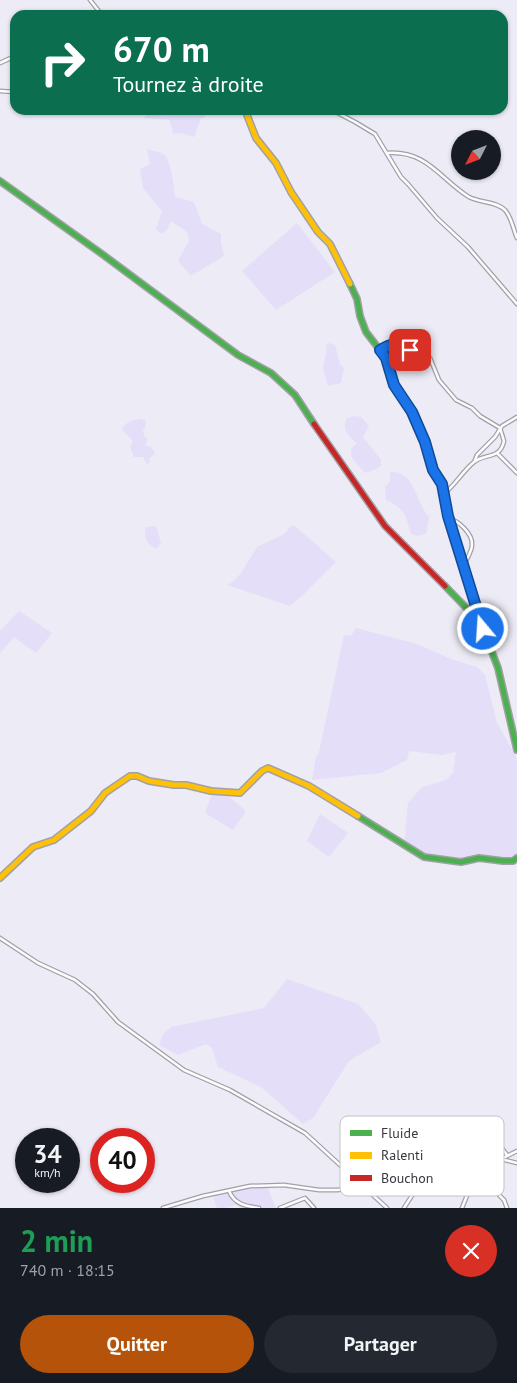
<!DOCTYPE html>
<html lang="fr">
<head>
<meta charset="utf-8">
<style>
  :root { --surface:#171b24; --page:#242831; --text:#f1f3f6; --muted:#9ea1a6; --accent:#b45309 }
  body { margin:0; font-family:"PT Sans",sans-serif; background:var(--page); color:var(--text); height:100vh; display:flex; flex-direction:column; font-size:19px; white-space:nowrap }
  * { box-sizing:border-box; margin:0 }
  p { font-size:16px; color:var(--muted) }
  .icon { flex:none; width:28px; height:28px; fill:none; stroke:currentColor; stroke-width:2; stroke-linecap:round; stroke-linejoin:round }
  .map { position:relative; height:1208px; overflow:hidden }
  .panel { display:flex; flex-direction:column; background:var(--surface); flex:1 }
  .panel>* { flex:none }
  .hud { position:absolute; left:10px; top:10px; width:498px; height:105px; border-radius:15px; box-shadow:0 1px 4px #0004; background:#0b6e4f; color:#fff; overflow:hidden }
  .needle { width:32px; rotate:228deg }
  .fabs { position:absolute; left:451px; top:130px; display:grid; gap:10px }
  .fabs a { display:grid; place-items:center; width:50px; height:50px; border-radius:50%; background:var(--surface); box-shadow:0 1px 4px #0004; font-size:25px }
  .speed { position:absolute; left:15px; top:1128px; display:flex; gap:10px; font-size:25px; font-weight:700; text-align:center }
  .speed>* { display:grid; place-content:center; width:65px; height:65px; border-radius:50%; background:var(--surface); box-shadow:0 1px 4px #0004; line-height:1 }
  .speed small { font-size:12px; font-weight:400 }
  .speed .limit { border:8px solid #d22; background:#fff; color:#111 }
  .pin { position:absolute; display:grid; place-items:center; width:42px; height:42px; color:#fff; margin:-21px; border-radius:10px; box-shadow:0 2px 8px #0006 }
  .me { position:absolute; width:55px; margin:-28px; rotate:342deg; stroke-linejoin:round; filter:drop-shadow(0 0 4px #0008) }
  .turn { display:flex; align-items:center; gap:18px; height:105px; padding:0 20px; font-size:22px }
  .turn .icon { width:65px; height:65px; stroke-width:2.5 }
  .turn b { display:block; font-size:35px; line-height:42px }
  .round { display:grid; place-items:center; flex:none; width:52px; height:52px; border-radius:26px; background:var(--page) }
  .head { display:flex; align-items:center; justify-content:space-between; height:85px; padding:0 20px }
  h1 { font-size:30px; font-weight:800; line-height:38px; color:#1e9e55 }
  .primary-button { display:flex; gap:10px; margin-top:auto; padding:10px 20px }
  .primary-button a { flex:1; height:58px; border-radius:30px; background:var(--accent); color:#fff; font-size:20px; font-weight:800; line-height:58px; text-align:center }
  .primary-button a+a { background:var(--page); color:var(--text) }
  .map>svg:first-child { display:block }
  .green { fill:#e5def9 }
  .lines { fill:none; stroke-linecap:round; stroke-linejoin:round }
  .street-casing { stroke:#a2a0a7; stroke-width:5 }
  .fast-casing { stroke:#a2a0a7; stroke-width:8 }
  .slow-casing { stroke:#a2a0a7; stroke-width:8 }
  .jam-casing { stroke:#a2a0a7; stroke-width:8 }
  .street { stroke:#fcfcfe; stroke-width:2.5 }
  .fast { stroke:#4caf50; stroke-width:5 }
  .slow { stroke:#ffc107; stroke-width:5 }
  .jam { stroke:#c62828; stroke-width:5 }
  .route-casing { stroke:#114b97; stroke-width:12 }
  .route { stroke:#1a73e8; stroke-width:9 }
  .key { fill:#fff; stroke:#c4c3c5; stroke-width:1 }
  .key-label { font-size:14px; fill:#3a383f }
</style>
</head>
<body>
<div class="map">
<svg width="517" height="1208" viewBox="0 0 517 1208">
  <rect width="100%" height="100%" fill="#edebf5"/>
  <g class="green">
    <polygon points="150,110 205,110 205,117 201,118 194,137 181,133 173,134 170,120 144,118"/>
    <path d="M147 149C151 151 159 151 163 154 171 159 174 187 175 197L194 202 202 224 221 234V243L224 256 191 276 178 261 189 241 187 232 171 221 166 231 161 234 156 229 162 211 143 188 140 169 150 164Z"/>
    <polygon points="297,223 335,272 276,310 242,271"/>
    <polygon points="329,343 335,345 340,364 344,368 341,383 328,386 323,368 327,349 326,345"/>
    <path d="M353 416 361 417 369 426 363 437 381 460V466L374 470 365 473 352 458 351 449 357 443C349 436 342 431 346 419Z"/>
    <path d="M141 419 146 421 145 428 143 430 144 436 148 439 145 445 151 447 155 453 149 459 150 462 148 464H147L143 457H134L130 447 133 441 122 429C125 422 133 420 141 419Z"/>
    <path d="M390 472C415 470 415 501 429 517L426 534 417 536 411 533C405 514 405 509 386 500L385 487 390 481Z"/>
    <polygon points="292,525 295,526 336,562 302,596 290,606 227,585 233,582 241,573 257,547 284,534"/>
    <path d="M154 526 157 529 161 543 157 549C147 546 143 536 146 527Z"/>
    <polygon points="19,611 52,633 36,653 14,637 0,653 0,631"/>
    <polygon points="356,628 417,644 451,659 477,667 485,675 497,723 516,756 517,762 517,857 513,860 478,857 467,861 430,859 404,845 408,803 422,787 446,780 453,773 456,752 442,755 409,751 407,760 381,773 312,780 316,757 319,752 344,635 351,636"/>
    <polygon points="225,793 246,811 233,830 205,813 212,794"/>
    <polygon points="320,814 348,833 329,857 307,841"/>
    <polygon points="287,979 358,1004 375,1023 381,1042 349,1061 313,1118 303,1124 261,1087 218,1067 212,1048 206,1044 178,1055 159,1045 163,1034 171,1027 264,1008"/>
    <polygon points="266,1184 276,1208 240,1208 238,1204 226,1208 217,1208 212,1194 246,1186"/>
  </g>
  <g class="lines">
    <defs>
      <g id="street">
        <polyline points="90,0 102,15"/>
        <polyline points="0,63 15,56"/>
        <polyline points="0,91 15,92"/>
        <polyline points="332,110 355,122 375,134 401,177 408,184 437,218 468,247 517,304"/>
        <path d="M387 153C427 150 440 179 469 197 480 203 496 201 505 210 512 218 513 229 517 238"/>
        <path d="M380 349 388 345 397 343 402 344 410 350 422 353 430 358 439 380 456 400 472 408 480 416 500 428 504 441C500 460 485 453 474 462 463 471 455 485 444 494"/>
        <polyline points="497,453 517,473"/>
        <polyline points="475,460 477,455 495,437 502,426 517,417"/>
        <path d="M449 519C458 520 473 534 472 545 472 552 465 561 463 568"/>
        <polyline points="0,938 38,963 75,980 93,994 118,1022 184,1070 230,1090 305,1133 387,1208"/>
        <polyline points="482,1121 507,1155"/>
        <polyline points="468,1124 492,1158"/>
        <polyline points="485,1147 496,1139"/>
        <polyline points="494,1158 499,1195 504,1200 507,1208"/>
        <polyline points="503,1158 517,1151"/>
        <path d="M229 1191C235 1205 246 1206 259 1208"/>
        <polyline points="163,1208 203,1196 250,1186 284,1185 319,1190 337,1190 370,1186 407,1170 421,1165 457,1164 497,1158 517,1163"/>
        <polyline points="280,1208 305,1198 314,1208"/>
        <polyline points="404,1208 420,1183"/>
        <polyline points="462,1208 468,1193 466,1178 479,1162"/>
      </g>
      <g id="fast">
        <polyline points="0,181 102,254 238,355 271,373 295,395 314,424"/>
        <polyline points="350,284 357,299 360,316 366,332 386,358 394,385 412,413 425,443 433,470 442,484 448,516 480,620"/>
        <polyline points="445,586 481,623 498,668 517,750"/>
        <polyline points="358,816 424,857 461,862 479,858 503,861 513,861 517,858"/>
      </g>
      <g id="slow">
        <polyline points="245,110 256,138 276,163 291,192 318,232 330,244 350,284"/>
        <polyline points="0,878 33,847 54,840 91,811 105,793 130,776 137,776 149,781 174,785 186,785 211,791 240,793 262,771 268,768 309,786 358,816"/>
      </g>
      <polyline id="jam" points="314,424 385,526 445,586"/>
    </defs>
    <use href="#street" class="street-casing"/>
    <use href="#fast" class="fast-casing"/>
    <use href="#slow" class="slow-casing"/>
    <use href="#jam" class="jam-casing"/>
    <use href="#street" class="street"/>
    <use href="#fast" class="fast"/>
    <use href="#slow" class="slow"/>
    <use href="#jam" class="jam"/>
  </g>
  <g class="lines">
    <defs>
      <path id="route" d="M410 350C397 340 394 343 380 350L386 358 394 385 412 412 425 442 433 470 442 484 448 516 483 629"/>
    </defs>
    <use href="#route" class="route-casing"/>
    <use href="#route" class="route"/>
  </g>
  <rect x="340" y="1116" width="164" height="80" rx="8" class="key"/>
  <rect x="350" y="1130" width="22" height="6" fill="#4caf50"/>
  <rect x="350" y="1152" width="22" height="7" fill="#ffc107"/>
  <rect x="350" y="1175" width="22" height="6" fill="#c62828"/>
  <g class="key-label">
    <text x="381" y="1138">Fluide</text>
    <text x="381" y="1160">Ralenti</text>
    <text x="381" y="1183">Bouchon</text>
  </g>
</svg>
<div class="fabs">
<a><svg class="needle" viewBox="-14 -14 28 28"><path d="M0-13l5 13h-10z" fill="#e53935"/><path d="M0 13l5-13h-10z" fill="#9ea1a6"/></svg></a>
</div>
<div class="speed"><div>34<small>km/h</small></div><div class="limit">40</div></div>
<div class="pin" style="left:410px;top:350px;background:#d93025"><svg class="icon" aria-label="arrive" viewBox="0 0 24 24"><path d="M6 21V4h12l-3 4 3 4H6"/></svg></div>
<svg class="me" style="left:483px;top:629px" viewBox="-20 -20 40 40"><circle r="17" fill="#1a73e8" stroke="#fff" stroke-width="3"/><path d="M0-11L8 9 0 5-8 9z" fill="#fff"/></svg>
<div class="hud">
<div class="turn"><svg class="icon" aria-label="right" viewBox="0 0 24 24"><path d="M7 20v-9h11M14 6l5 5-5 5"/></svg><div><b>670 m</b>Tournez à droite</div></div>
</div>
</div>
<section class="panel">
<div class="head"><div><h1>2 min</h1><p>740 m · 18:15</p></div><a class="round" style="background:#d93025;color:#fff"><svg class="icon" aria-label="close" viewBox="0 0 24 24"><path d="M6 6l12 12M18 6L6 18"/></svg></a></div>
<div class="primary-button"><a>Quitter</a><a>Partager</a></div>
</section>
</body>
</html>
